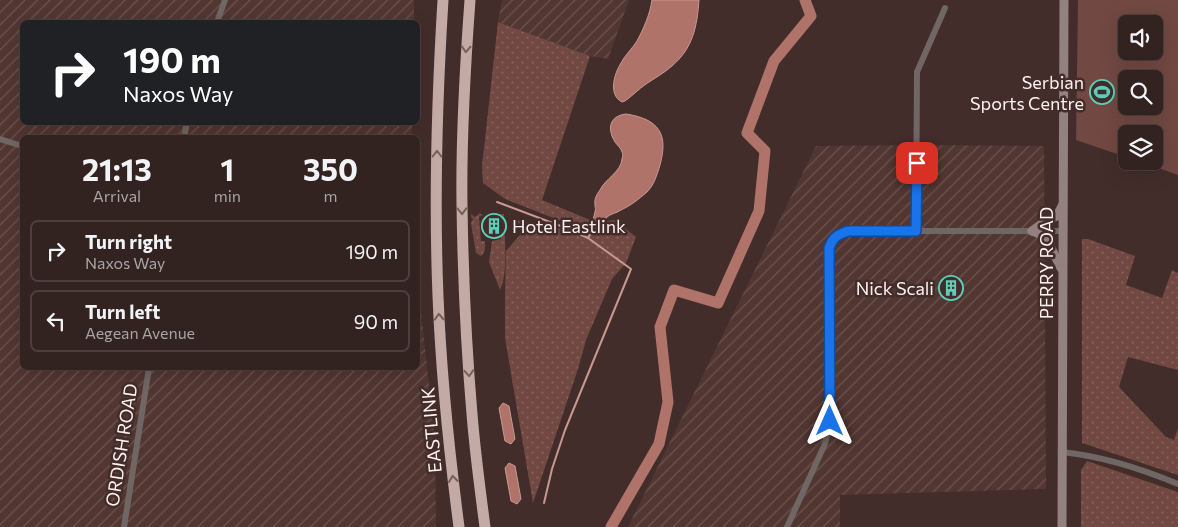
<!DOCTYPE html>
<html lang="en">
<head>
<meta charset="utf-8">
<style>
  :root { --surface:#322220; --page:#3a2a29; --text:#f1f3f6; --muted:#a8a4a5; --line:#4d3f3e }
  body { margin:0; font-family:Commissioner,sans-serif; background:var(--page); color:var(--text); height:100vh; display:flex; flex-direction:column; font-size:19px; white-space:nowrap }
  * { box-sizing:border-box; margin:0 }
  p { font-size:16px; color:var(--muted) }
  .icon { flex:none; width:28px; height:28px; fill:none; stroke:currentColor; stroke-width:2; stroke-linecap:round; stroke-linejoin:round }
  .map { position:relative; flex:1; overflow:hidden }
  .drawer { position:absolute; left:20px; top:135px; width:400px; height:235px; display:flex; flex-direction:column; background:var(--surface); border-radius:8px; box-shadow:0 5px 20px #0002,0 0 0 1px var(--line) }
  .drawer>* { flex:none }
  .hud { position:absolute; left:20px; top:20px; width:400px; height:105px; border-radius:8px; box-shadow:0 5px 20px #0002,0 0 0 1px var(--line); background:#202124; color:#fff; overflow:hidden }
  .controls { position:absolute; left:1118px; top:15px; display:grid; gap:10px }
  .controls a { display:grid; place-items:center; width:45px; height:45px; border-radius:8px; background:var(--surface); box-shadow:0 5px 20px #0002,0 0 0 1px var(--line); font-size:25px }
  .pin { position:absolute; display:grid; place-items:center; width:42px; height:42px; color:#fff; margin:-21px; border-radius:10px; box-shadow:0 2px 8px #0006 }
  .me { position:absolute; width:55px; margin:-28px; rotate:0deg; stroke-linejoin:round; filter:drop-shadow(0 0 4px #0008) }
  .turn { display:flex; align-items:center; gap:18px; height:105px; padding:0 20px; font-size:22px }
  .turn .icon { width:65px; height:65px; stroke-width:2.5 }
  .turn b { display:block; font-size:35px; line-height:42px }
  .eta { display:flex; justify-content:space-evenly; align-items:center; height:85px; text-align:center }
  .eta b { font-size:30px; font-weight:700; line-height:35px }
  ul { padding:0; list-style:none }
  li { display:flex; align-items:center; gap:15px; height:62px; margin:0 10px 8px; padding:0 10px; border:2px solid var(--line); border-radius:8px }
  li div { flex:1 }
  li b { display:block; font-size:19px }
  li em { font-style:normal }
  .map>svg:first-child { display:block }
  .industrial { fill:url(#industrial-furrows) }
  .grass { fill:url(#grass-dots) }
  .pitch { fill:#714842; fill-rule:evenodd }
  .water { fill:#b07369; stroke:#c89991 }
  .lines { fill:none; stroke-linecap:round; stroke-linejoin:round }
  .stream { stroke:#c89991; stroke-width:2 }
  .river { stroke:#b07369; stroke-width:11 }
  .street { stroke:#706664; stroke-width:6 }
  .secondary { stroke:#92817e; stroke-width:9 }
  .highway { stroke:#c4aaa5; stroke-width:11 }
  .oneway { stroke:#765f5b }
  .route-casing { stroke:#114b97; stroke-width:12 }
  .route { stroke:#1a73e8; stroke-width:9 }
  .labels { text-anchor:middle; dominant-baseline:central; stroke-width:5; stroke-linejoin:round; paint-order:stroke }
  .poi-label { font-size:18px; fill:#fff1ee; stroke:#422d2a; text-anchor:end }
  .street-label { font-size:18px; fill:#fff1ee; stroke:#422d2a }
</style>
</head>
<body>
<div class="map">
<svg width="1178" height="527" viewBox="0 0 1178 527">
  <defs>
    <pattern id="industrial-furrows" width="10" height="10" patternUnits="userSpaceOnUse" patternTransform="scale(1.25)"><rect width="10" height="10" fill="#523632"/><path d="M-1 1l2-2M0 10L10 0M9 11l2-2" fill="none" stroke="#6c5450"/></pattern>
    <pattern id="grass-dots" width="8" height="8" patternUnits="userSpaceOnUse" patternTransform="scale(1.25)"><rect width="8" height="8" fill="#714842"/><path d="M2 2h.1M6 6h.1" fill="none" stroke="#86635e" stroke-width="1.8" stroke-linecap="round"/></pattern>
  </defs>
  <rect width="100%" height="100%" fill="#422d2a"/>
  <g class="industrial">
    <polygon points="0,0 414,0 414,22 22,22 22,122 412,123 412,138 22,138 22,368 418,368 418,267 420,301 435,442 436,527 0,527"/>
    <polygon points="502,0 629,0 608,59 590,56 498,22"/>
    <polygon points="926,145 1044,146 1046,489 840,495 840,527 794,527 801,509 793,527 628,527 816,146"/>
  </g>
  <g class="grass">
    <polygon points="498,22 590,56 542,200 595,222 615,220 636,237 626,263 612,279 586,340 578,369 533,503 505,338 505,291 506,251 525,229 511,219 562,229 566,223 505,199 483,183 482,166"/>
    <path d="M480 213 483 215 479 217 481 241H485C485 247 486 252 481 256L476 253 471 223 473 219 471 217V214L475 217Z"/>
    <path d="M500 214H504C504 234 509 272 500 290L489 262 492 241 501 239Z"/>
    <polygon points="1082,239 1088,239 1135,256 1126,285 1162,298 1172,270 1178,273 1178,370 1128,357 1119,387 1166,437 1174,440 1178,428 1178,475 1082,443"/>
    <polygon points="1087,461 1178,492 1178,527 1081,527 1081,470"/>
  </g>
  <path class="pitch" d="M1078 0H1178V175L1139 161H1154V134H1126V157L1076 140ZM1126 24H1154V51H1126ZM1126 79H1154V106H1126Z"/>
  <g class="water">
    <path d="M652 0H699C697 27 693 48 672 66 664 73 655 78 646 84 639 89 632 96 625 101L622 102C608 95 614 74 621 63 625 55 632 49 637 41 644 28 650 14 652 0Z"/>
    <path d="M626 114C658 119 669 133 660 165 657 175 654 185 647 192 639 199 630 206 621 210 617 213 610 214 607 217 605 219 603 223 601 227L592 223C593 220 594 216 595 212 596 206 595 211 595 204 594 199 597 194 600 190 605 179 621 172 622 159 623 156 623 154 622 152 621 148 617 145 615 142 607 129 609 116 626 114Z"/>
    <polygon points="503,403 509,406 515,439 511,444 505,441 499,408"/>
    <polygon points="509,463 515,466 521,499 517,504 511,501 505,468"/>
  </g>
  <g class="lines">
    <g class="stream">
      <polyline points="497,202 566,228 588,238 631,269 565,430 552,469 544,503"/>
      <polyline points="588,238 596,225"/>
    </g>
    <polyline class="river" points="611,527 659,444 668,402 660,327 674,290 718,303 759,211 765,151 747,133 774,61 811,16 805,0"/>
    <g class="street">
      <polyline points="217,22 225,0"/>
      <polyline points="184,138 187,122"/>
      <polyline points="0,139 22,146"/>
      <polyline points="916,231 917,72 945,8"/>
      <path d="M1062 452C1100 456 1142 469 1178 484"/>
      <polyline points="124,527 149,368"/>
      <path d="M787 527 824 446 828 433 830 421 829 248C833 237 837 235 848 231H1062"/>
    </g>
    <g class="secondary">
      <polyline points="1032,231 1045,236 1061,268"/>
      <polyline points="1032,231 1046,221 1057,216 1062,206"/>
      <polyline points="1062,527 1064,0"/>
    </g>
    <g class="highway">
      <path d="M443 0C437 98 434 198 438 296 441 373 449 450 459 527"/>
      <path d="M470 0C465 68 461 137 462 205 463 275 466 344 472 414 475 452 480 489 485 527"/>
    </g>
  </g>
  <defs><path id="oneway-chevron" d="M-2-3.5L2.5 0L-2 3.5" fill="none" stroke-width="1.6" stroke-linecap="round" stroke-linejoin="round" transform="scale(1.25)"/></defs>
  <g class="oneway">
    <use href="#oneway-chevron" transform="translate(466 49) rotate(93)"/>
    <use href="#oneway-chevron" transform="translate(437 154) rotate(-90)"/>
    <use href="#oneway-chevron" transform="translate(462 211) rotate(89)"/>
    <use href="#oneway-chevron" transform="translate(439 317) rotate(-93)"/>
    <use href="#oneway-chevron" transform="translate(469 373) rotate(86)"/>
    <use href="#oneway-chevron" transform="translate(453 479) rotate(-97)"/>
  </g>
  <g class="lines">
    <defs>
      <path id="route" d="M830 421 829 248C833 237 837 235 848 231H916L917 163"/>
    </defs>
    <use href="#route" class="route-casing"/>
    <use href="#route" class="route"/>
  </g>
  <defs>
    <symbol id="stadium-ring" viewBox="-11 -11 22 22"><circle r="9.5" fill="#422d2a" stroke="#5dceb9" stroke-width="1.5"/><path d="M0-5a6.5 5 0 1 0 0 10a6.5 5 0 1 0 0-10ZM-3.5-1.8h7v3.6h-7Z" fill="#5dceb9"/></symbol>
    <symbol id="building-ring" viewBox="-11 -11 22 22"><circle r="9.5" fill="#422d2a" stroke="#5dceb9" stroke-width="1.5"/><path d="M-4-6H4V6H1V3H-1V6H-4ZM-2.5-4.3h1.7v1.8h-1.7ZM.8-4.3h1.7v1.8H.8ZM-2.5-1h1.7V.8h-1.7ZM.8-1h1.7V.8H.8Z" fill="#5dceb9"/></symbol>
  </defs>
  <g fill-rule="evenodd">
    <use href="#stadium-ring" x="1088" y="78" width="28" height="28"/>
    <use href="#building-ring" x="480" y="212" width="28" height="28"/>
    <use href="#building-ring" x="937" y="274" width="28" height="28"/>
  </g>
  <g class="labels">
    <g class="poi-label">
      <text x="1084" y="82">Serbian<tspan x="1084" dy="21">Sports Centre</tspan></text>
      <text x="512" y="226" text-anchor="start">Hotel Eastlink</text>
      <text x="934" y="288">Nick Scali</text>
    </g>
    <g class="street-label">
      <text transform="translate(1046 263) rotate(-90)">PERRY ROAD</text>
      <text transform="translate(431 430) rotate(-95)">EASTLINK</text>
      <text transform="translate(121 445) rotate(-81)">ORDISH ROAD</text>
    </g>
  </g>
</svg>
<div class="controls">
<a><svg class="icon" aria-label="sound" viewBox="0 0 24 24"><path d="M4 9h4l5-4v14l-5-4H4zM17 9q2 3 0 6"/></svg></a>
<a><svg class="icon" aria-label="search" viewBox="0 0 24 24"><circle cx="10" cy="10" r="6"/><path d="M15 15l6 6"/></svg></a>
<a><svg class="icon" aria-label="layers" viewBox="0 0 24 24"><path d="M12 4l9 5-9 5-9-5zM3 14l9 5 9-5"/></svg></a>
</div>
<div class="pin" style="left:917px;top:163px;background:#d93025"><svg class="icon" aria-label="arrive" viewBox="0 0 24 24"><path d="M6 21V4h12l-3 4 3 4H6"/></svg></div>
<svg class="me" style="left:830px;top:421px" viewBox="-20 -20 40 40"><path d="M0-17L14 15 0 8-14 15z" fill="#1a73e8" stroke="#fff" stroke-width="4"/></svg>
<div class="hud">
<div class="turn"><svg class="icon" aria-label="right" viewBox="0 0 24 24"><path d="M7 20v-9h11M14 6l5 5-5 5"/></svg><div><b>190 m</b>Naxos Way</div></div>
</div>
<section class="drawer">
<div class="eta">
<div><b>21:13</b><p>Arrival</p></div>
<div><b>1</b><p>min</p></div>
<div><b>350</b><p>m</p></div>
</div>
<ul>
<li><svg class="icon" aria-label="right" viewBox="0 0 24 24"><path d="M7 20v-9h11M14 6l5 5-5 5"/></svg><div><b>Turn right</b><p>Naxos Way</p></div><em>190 m</em></li>
<li><svg class="icon" aria-label="left" viewBox="0 0 24 24"><path d="M17 20v-9H6M10 6l-5 5 5 5"/></svg><div><b>Turn left</b><p>Aegean Avenue</p></div><em>90 m</em></li>
</ul>
</section>
</div>
</body>
</html>
